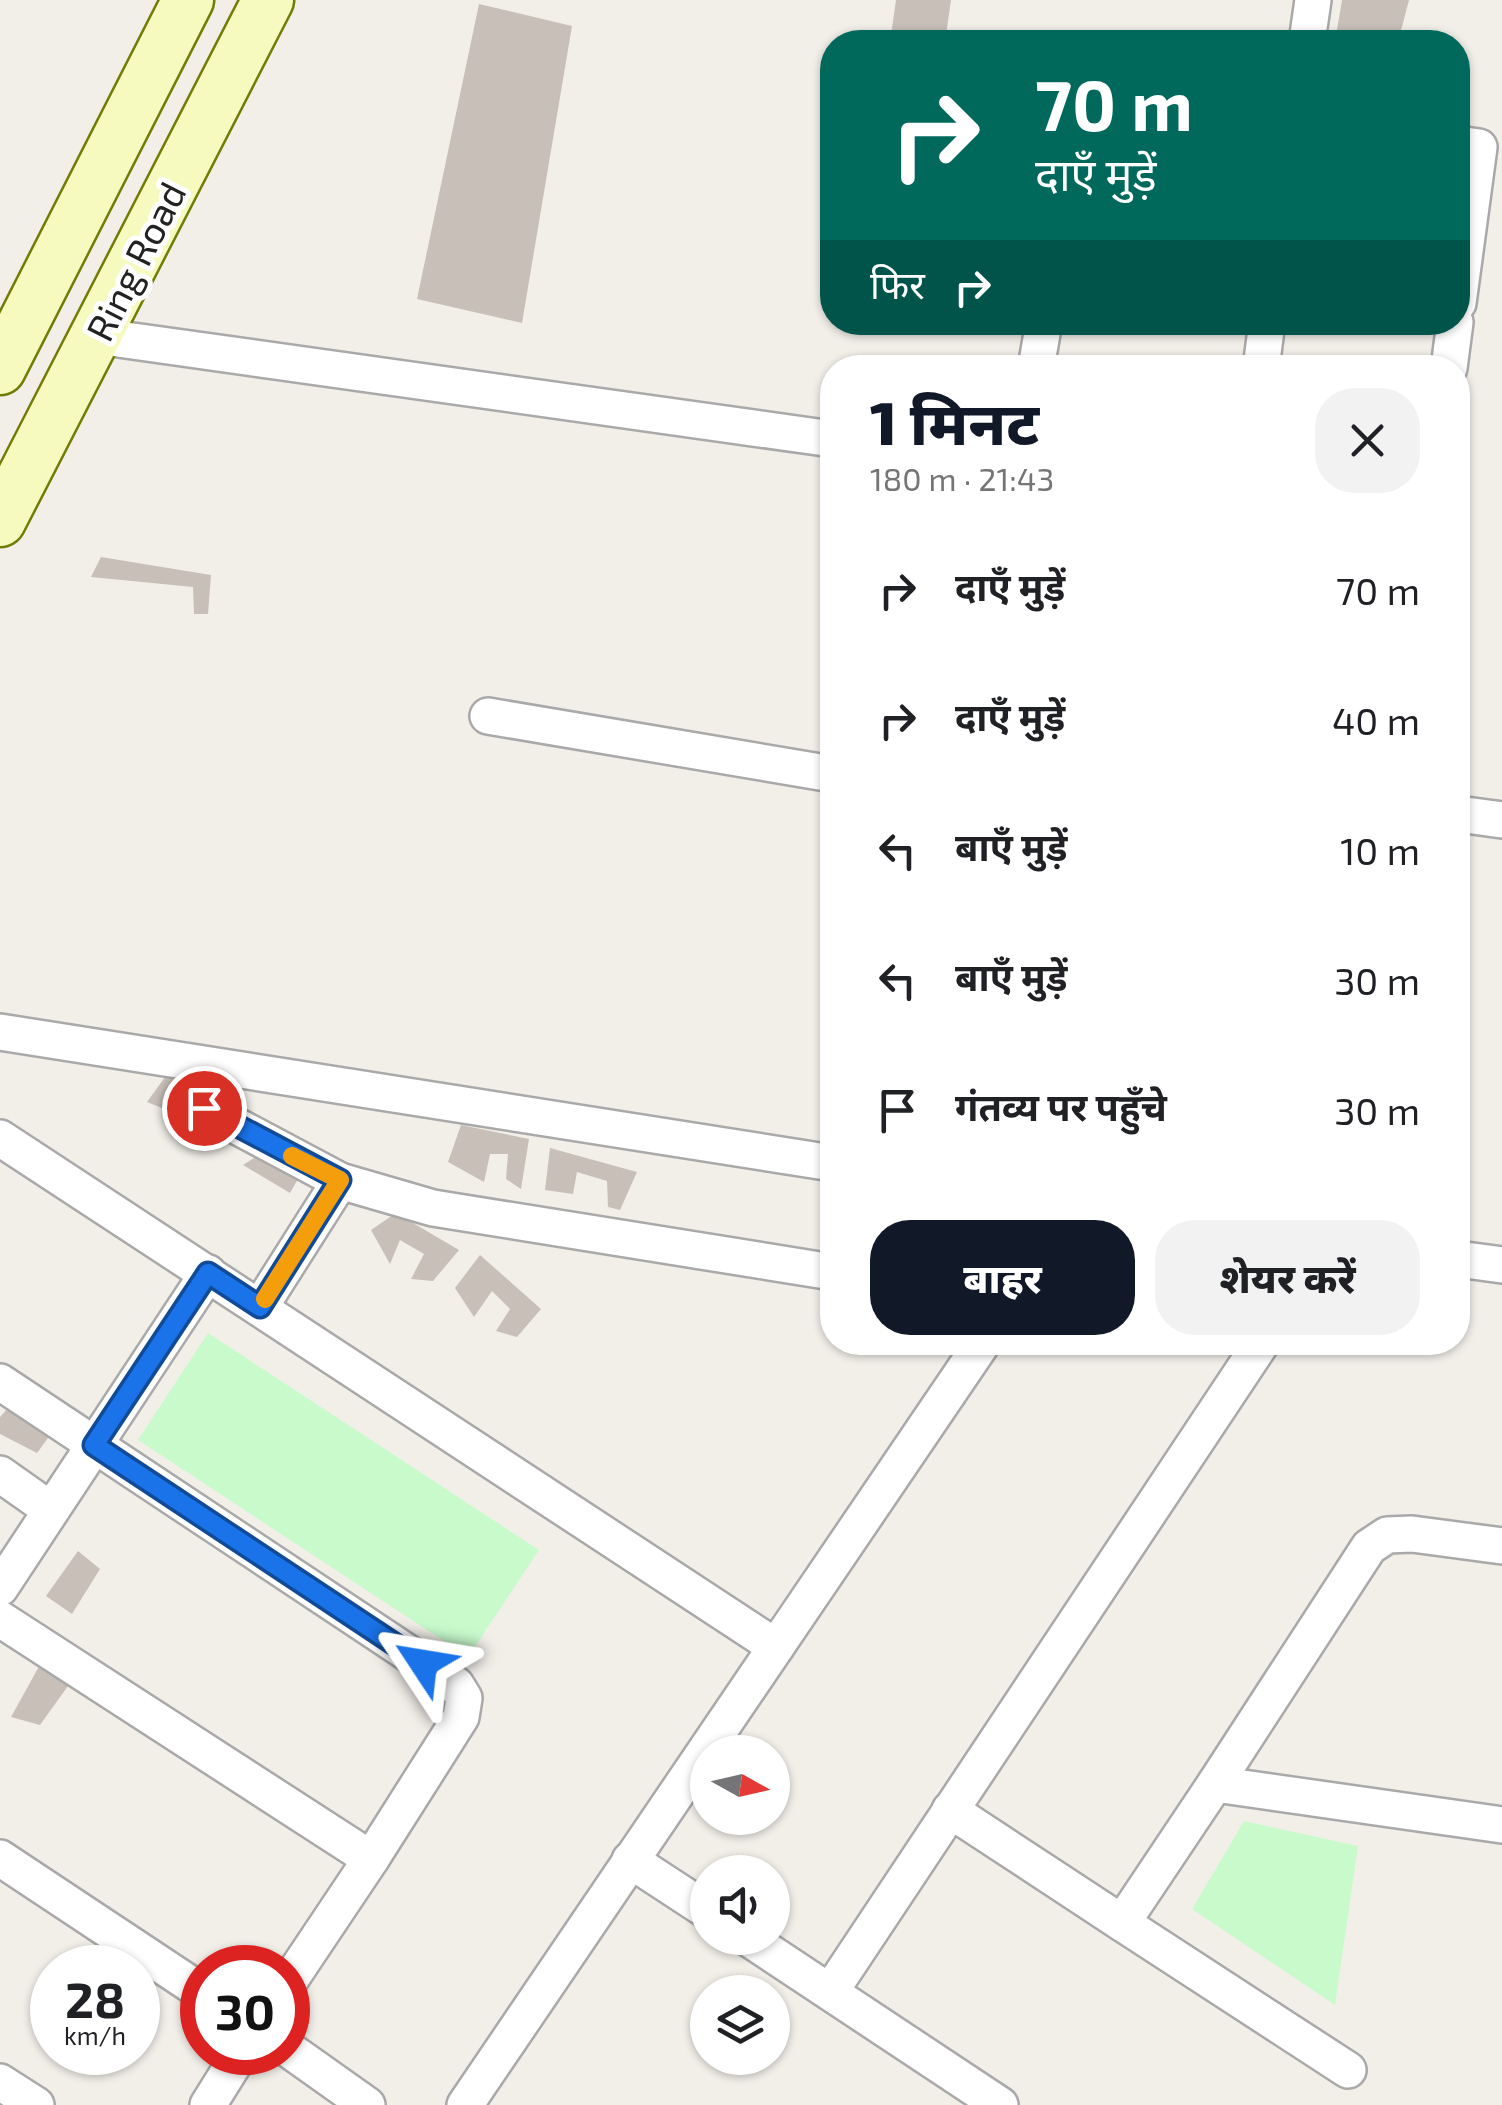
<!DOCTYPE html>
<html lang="hi">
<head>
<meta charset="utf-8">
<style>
  :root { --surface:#fff; --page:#f2f2f2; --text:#202124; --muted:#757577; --accent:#111827 }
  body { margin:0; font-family:"Exo 2","Noto Sans Devanagari",sans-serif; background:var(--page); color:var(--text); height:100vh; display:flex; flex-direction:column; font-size:38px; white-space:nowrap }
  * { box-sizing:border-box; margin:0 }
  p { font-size:32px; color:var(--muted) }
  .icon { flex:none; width:55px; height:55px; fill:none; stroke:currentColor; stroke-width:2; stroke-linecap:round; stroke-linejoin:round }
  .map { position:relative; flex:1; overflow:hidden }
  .side { position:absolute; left:820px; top:355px; width:650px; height:1000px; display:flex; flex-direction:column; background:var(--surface); border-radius:40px; box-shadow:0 2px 8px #0004 }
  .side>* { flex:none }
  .top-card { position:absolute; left:820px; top:30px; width:650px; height:305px; border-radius:40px; box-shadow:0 2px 8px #0004; background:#00695c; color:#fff; overflow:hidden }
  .needle { width:65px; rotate:98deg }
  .controls { position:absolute; left:690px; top:1735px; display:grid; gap:20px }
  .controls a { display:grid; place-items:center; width:100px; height:100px; border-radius:50%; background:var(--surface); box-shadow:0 2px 8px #0004; font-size:50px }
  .speed { position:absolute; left:30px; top:1945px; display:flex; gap:20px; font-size:50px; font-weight:700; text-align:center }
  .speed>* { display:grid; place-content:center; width:130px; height:130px; border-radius:50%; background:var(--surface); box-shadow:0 2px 8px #0004; line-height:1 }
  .speed small { font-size:25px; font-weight:400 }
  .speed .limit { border:15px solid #d22; background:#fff; color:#111 }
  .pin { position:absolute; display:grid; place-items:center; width:85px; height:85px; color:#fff; margin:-42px; border:5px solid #fff; border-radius:50%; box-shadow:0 2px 10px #0007 }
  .me { position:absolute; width:110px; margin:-55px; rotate:303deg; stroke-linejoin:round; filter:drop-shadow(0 0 8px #0008) }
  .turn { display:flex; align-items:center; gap:35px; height:210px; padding:0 50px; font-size:45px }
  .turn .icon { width:130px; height:130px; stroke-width:2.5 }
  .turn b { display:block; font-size:70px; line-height:85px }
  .then { display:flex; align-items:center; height:95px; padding:0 50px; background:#0003; gap:20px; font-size:38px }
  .round { display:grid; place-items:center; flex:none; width:105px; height:105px; border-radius:40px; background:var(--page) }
  .headline { display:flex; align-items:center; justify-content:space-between; height:170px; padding:0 50px }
  h1 { font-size:60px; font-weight:800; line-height:75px; color:var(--accent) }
  .button { display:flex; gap:20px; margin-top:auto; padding:20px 50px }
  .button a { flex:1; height:115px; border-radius:40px; background:var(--accent); color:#fff; font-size:40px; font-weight:800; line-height:115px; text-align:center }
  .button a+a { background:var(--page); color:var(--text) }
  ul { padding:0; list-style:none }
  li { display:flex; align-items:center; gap:30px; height:130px; padding:0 50px }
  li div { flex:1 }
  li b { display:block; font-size:38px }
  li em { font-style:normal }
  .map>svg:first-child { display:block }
  .park { fill:#c8facc }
  .building { fill:#c7bfb8 }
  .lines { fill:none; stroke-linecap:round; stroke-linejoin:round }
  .street-casing { stroke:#a9a9a9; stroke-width:40 }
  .secondary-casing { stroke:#707d05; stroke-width:55 }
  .street { stroke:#fff; stroke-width:35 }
  .secondary { stroke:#f7fabf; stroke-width:50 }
  .route-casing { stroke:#114b97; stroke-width:25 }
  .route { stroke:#1a73e8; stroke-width:18 }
  .slow { stroke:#f59e0b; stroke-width:18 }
  .labels { text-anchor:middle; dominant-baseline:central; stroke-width:10; stroke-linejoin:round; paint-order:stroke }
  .street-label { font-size:38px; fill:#222; stroke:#fff }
</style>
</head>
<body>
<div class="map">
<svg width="1502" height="2105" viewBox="0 0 1502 2105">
  <rect width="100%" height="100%" fill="#f2efe9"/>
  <g class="park">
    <polygon points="208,1333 539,1550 468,1657 138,1440"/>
    <polygon points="1244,1821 1358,1846 1335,2005 1192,1909"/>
  </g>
  <g class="building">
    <polygon points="896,0 951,0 945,42 890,42"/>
    <polygon points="1342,0 1409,0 1398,42 1335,42"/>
    <polygon points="479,4 572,26 522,323 417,299"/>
    <polygon points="101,557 211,575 208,614 194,614 193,587 91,577"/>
    <polygon points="168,1073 196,1092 179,1115 147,1102"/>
    <polygon points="461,1125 529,1139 521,1189 506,1179 508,1154 490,1154 484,1182 448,1162"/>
    <polygon points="550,1148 637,1172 620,1210 608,1207 607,1181 577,1172 573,1194 545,1190"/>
    <polygon points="257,1156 302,1172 290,1193 243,1165"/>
    <polygon points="396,1213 459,1250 433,1281 411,1279 424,1254 400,1240 390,1264 371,1230"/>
    <polygon points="480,1255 541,1309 517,1337 496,1331 510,1309 492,1291 474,1317 455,1288"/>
    <polygon points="8,1408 53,1431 37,1453 0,1434 0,1417"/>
    <polygon points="78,1551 100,1569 72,1614 46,1596"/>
    <polygon points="42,1661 73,1679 40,1725 11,1717"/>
  </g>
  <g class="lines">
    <defs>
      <g id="street">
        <polyline points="1307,42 1313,0"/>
        <polyline points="1458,144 1479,147 1458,303"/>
        <polyline points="97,336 832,439"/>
        <polyline points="1036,368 1044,322"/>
        <polyline points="1261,368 1267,322"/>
        <polyline points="1449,368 1455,322"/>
        <polyline points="488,716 832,774"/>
        <polyline points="1458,814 1502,820"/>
        <polyline points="0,1032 832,1163"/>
        <polyline points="203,1108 340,1181 433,1208 832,1272"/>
        <polyline points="0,1138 776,1647"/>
        <polyline points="1458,1259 1502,1265"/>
        <polyline points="260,1307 340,1181"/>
        <polyline points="0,1382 456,1685 464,1698 461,1717 371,1859 288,1983"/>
        <polyline points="0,1474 51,1510"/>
        <polyline points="1502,1546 1412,1534 1387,1535 1369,1547 1215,1784 1502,1825"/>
        <polyline points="0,1588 208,1273"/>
        <polyline points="0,1619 371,1859"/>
        <polyline points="1215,1784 1122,1923 1348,2070"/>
        <polyline points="950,1810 1122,1923"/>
        <polyline points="0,1858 202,1992"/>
        <polyline points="630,1860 708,1911"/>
        <polyline points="748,1938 1000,2105"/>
        <polyline points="830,1992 1262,1342"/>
        <polyline points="288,2049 367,2105"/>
        <polyline points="0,2082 36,2105"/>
        <polyline points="208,2105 241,2052"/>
        <polyline points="465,2105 983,1342"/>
      </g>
      <g id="secondary">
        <polyline points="0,369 188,0"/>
        <polyline points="0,521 268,0"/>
      </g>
    </defs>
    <use href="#street" class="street-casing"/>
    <use href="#secondary" class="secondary-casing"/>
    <use href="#street" class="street"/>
    <use href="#secondary" class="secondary"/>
  </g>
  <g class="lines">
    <defs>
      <polyline id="route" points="204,1108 340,1180 260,1307 208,1273 94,1445 423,1663"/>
    </defs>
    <use href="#route" class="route-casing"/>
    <use href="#route" class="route"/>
    <polyline class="slow" points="265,1299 340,1180 292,1156"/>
  </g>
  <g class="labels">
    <g class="street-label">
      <text transform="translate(135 261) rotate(-63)">Ring Road</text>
    </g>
  </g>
</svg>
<div class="controls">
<a><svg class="needle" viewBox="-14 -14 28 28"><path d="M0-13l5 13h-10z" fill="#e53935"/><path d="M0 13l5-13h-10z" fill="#757577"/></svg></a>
<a><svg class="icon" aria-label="sound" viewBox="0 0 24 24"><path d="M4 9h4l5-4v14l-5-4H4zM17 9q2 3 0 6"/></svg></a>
<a><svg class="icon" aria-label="layers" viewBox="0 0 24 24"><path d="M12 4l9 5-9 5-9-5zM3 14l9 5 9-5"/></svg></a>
</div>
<div class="speed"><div>28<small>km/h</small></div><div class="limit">30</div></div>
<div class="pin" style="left:204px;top:1108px;background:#d93025"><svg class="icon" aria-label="arrive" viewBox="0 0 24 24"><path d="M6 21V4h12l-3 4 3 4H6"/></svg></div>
<svg class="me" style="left:423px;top:1663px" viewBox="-20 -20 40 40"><path d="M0-17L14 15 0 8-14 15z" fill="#1a73e8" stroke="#fff" stroke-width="4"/></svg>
<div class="top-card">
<div class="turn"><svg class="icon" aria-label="right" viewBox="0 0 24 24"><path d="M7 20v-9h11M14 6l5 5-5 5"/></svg><div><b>70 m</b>दाएँ मुड़ें</div></div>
<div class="then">फिर<svg class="icon" aria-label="right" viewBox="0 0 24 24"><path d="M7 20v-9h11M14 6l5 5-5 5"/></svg></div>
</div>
<section class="side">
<div class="headline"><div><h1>1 मिनट</h1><p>180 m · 21:43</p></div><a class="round"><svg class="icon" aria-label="close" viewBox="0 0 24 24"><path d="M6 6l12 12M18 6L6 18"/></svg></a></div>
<ul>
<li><svg class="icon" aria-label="right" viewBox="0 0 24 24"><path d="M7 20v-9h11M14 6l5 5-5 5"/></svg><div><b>दाएँ मुड़ें</b></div><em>70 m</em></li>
<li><svg class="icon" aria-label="right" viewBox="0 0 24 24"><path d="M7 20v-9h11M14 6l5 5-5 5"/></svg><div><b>दाएँ मुड़ें</b></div><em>40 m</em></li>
<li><svg class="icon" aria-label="left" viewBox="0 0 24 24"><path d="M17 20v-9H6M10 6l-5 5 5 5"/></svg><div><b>बाएँ मुड़ें</b></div><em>10 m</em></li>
<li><svg class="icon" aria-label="left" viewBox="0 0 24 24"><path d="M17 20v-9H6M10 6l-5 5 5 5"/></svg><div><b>बाएँ मुड़ें</b></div><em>30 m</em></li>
<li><svg class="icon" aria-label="arrive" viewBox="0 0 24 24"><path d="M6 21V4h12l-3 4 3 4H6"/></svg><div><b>गंतव्य पर पहुँचे</b></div><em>30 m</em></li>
</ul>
<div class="button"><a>बाहर</a><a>शेयर करें</a></div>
</section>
</div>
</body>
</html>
